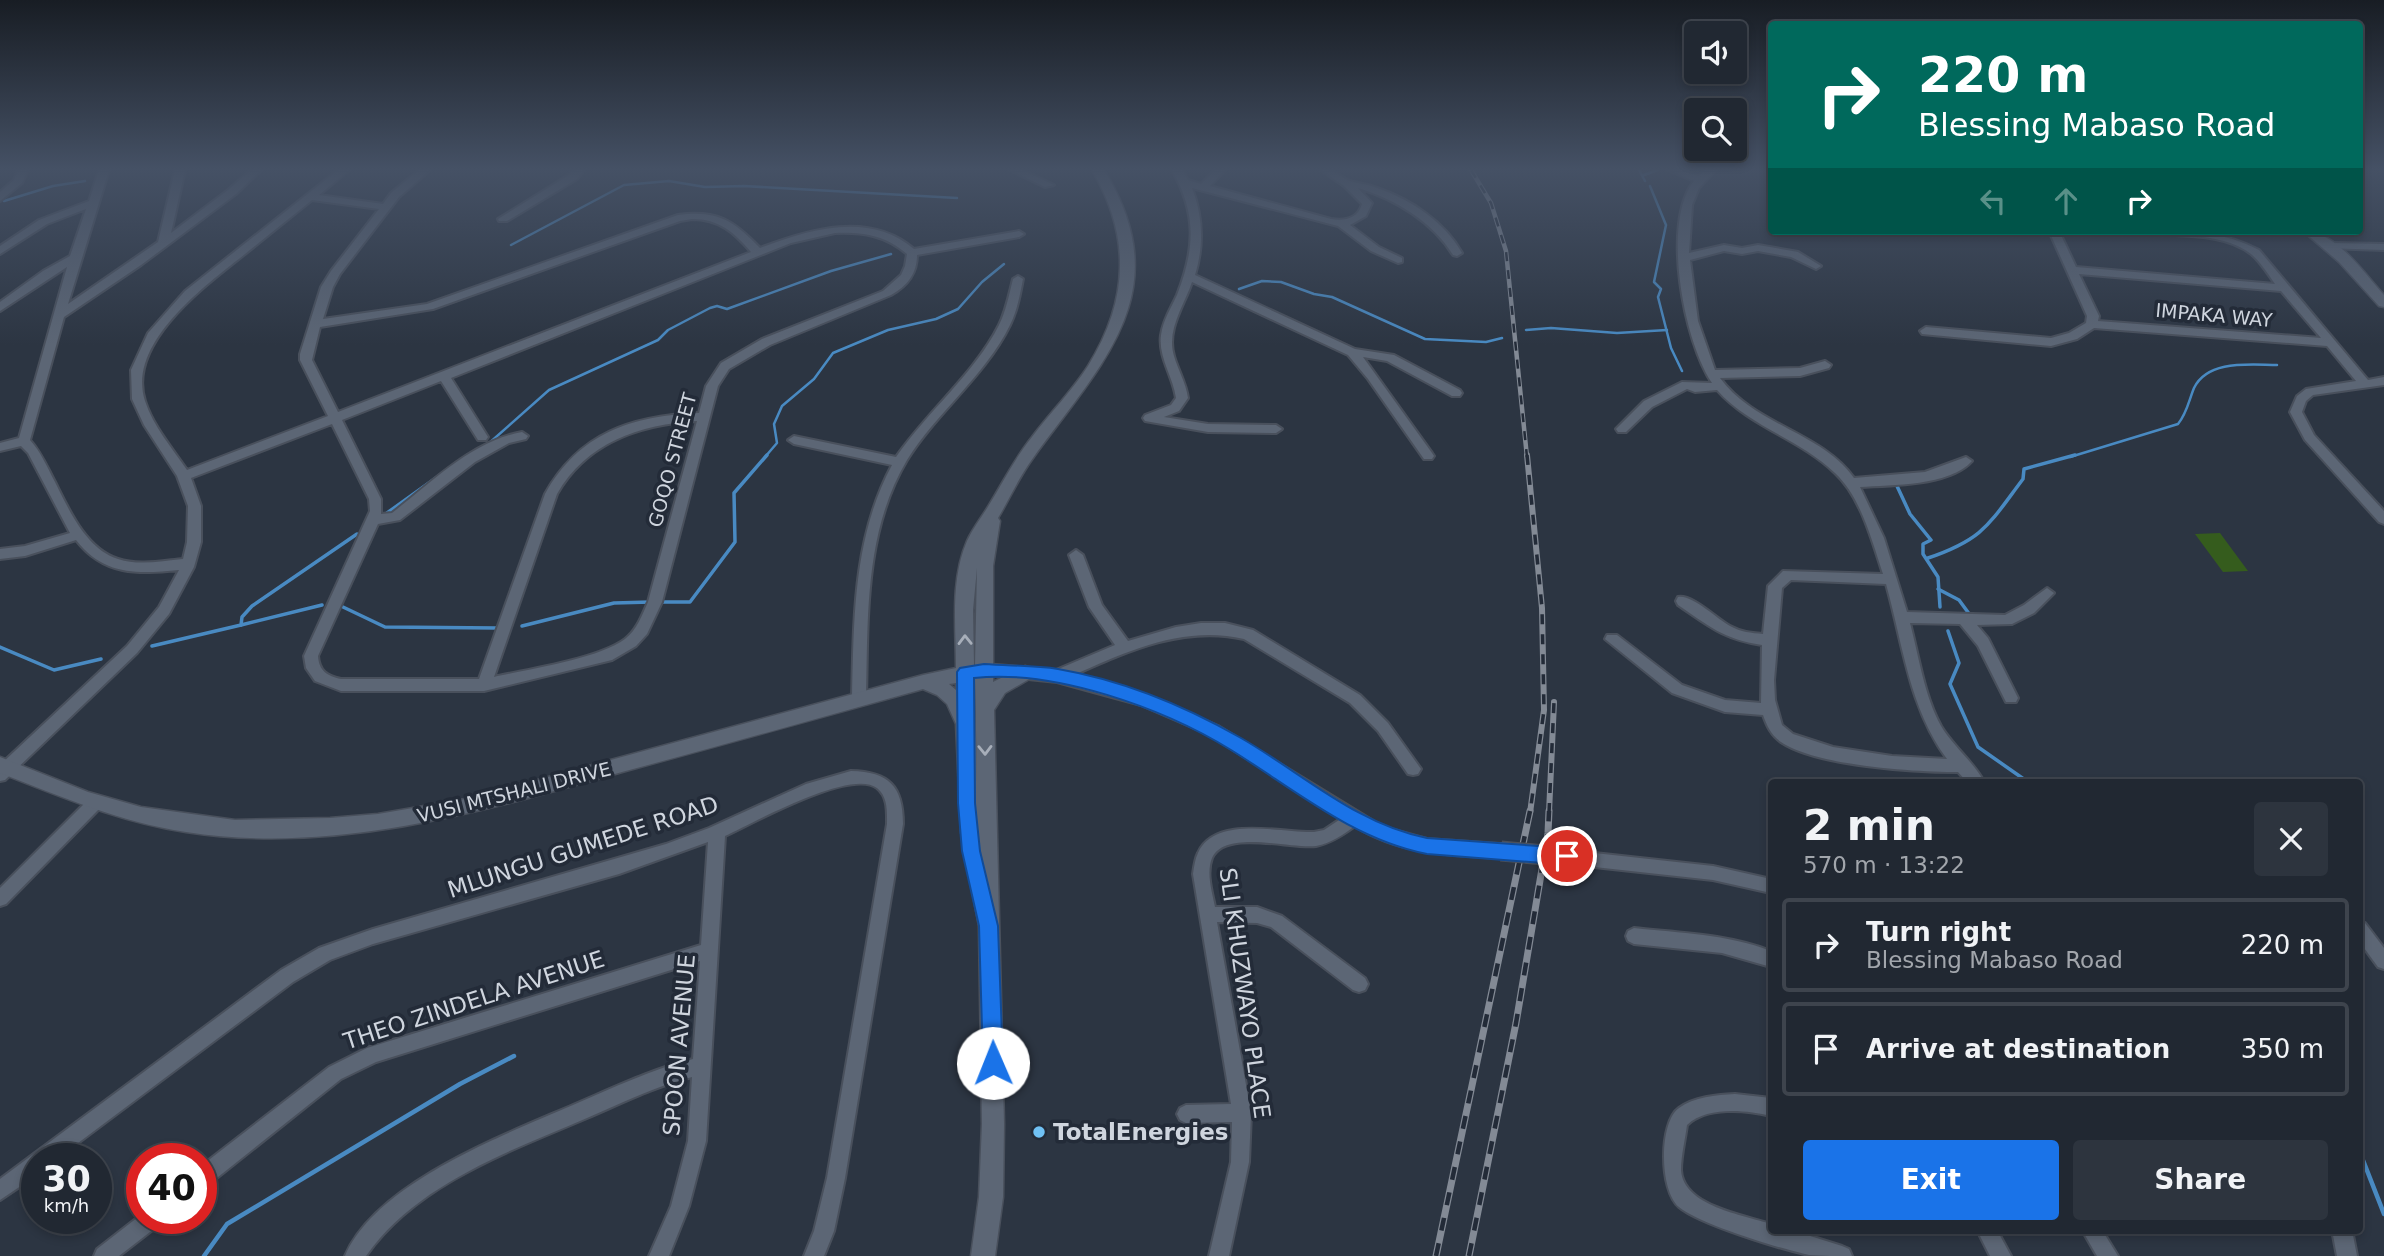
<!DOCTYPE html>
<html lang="en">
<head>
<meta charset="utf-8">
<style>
  :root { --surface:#212832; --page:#2d343e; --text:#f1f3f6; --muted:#a2a6ac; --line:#3e444d; --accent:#1a73e8 }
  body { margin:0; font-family:"DejaVu Sans",sans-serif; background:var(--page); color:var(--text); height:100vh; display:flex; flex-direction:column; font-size:26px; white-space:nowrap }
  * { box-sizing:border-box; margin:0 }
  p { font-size:23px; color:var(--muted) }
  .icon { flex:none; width:38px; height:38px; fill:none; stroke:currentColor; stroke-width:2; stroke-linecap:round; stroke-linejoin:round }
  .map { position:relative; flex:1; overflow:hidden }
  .side { position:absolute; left:1768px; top:779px; width:595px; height:455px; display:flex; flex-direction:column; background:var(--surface); border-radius:7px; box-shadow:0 4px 10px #0003,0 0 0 2px var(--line) }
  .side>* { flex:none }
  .top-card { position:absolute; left:1768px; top:21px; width:595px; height:214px; border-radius:7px; box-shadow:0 4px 10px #0003,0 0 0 2px var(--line); background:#00695c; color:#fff; overflow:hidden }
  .fabs { position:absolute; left:1684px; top:21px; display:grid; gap:14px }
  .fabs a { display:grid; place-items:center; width:63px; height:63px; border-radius:7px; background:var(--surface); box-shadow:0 4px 10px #0003,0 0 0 2px var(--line); font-size:35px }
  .speed { position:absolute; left:21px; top:1143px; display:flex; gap:14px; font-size:35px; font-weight:700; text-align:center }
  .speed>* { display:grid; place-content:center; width:91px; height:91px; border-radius:50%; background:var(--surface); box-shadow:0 4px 10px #0003,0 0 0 2px var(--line); line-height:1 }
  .speed small { font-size:18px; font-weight:400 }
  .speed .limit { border:10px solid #d22; background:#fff; color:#111 }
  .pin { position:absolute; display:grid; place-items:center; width:60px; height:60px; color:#fff; margin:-30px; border:4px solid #fff; border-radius:50%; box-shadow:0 2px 7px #0007 }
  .me { position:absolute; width:77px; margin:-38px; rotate:359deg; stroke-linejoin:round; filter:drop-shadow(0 0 5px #0008) }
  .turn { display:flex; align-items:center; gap:24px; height:147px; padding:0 35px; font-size:32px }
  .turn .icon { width:91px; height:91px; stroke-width:2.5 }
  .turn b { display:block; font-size:49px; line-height:60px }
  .lanes { display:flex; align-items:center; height:66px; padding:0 35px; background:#0003; justify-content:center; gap:35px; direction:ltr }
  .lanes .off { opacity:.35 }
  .round { display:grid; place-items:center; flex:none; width:74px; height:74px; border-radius:7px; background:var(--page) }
  .headline { display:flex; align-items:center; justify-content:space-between; height:119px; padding:0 35px }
  h1 { font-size:42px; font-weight:800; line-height:52px }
  .action { display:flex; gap:14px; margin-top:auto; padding:14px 35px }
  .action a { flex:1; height:80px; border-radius:7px; background:var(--accent); color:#fff; font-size:28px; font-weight:800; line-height:80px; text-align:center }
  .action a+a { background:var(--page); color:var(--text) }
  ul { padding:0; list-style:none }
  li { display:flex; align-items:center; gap:21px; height:94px; margin:0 14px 10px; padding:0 21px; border:4px solid var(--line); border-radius:7px }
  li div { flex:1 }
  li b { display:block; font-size:26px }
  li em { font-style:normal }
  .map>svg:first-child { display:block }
  .green { fill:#355c1d }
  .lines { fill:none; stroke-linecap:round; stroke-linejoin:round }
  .stream-far2 { stroke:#498ac2; stroke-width:2.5 }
  .stream-far1 { stroke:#498ac2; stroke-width:3.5 }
  .stream { stroke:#498ac2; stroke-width:4.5 }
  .street-casing { stroke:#49505c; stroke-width:4 }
  .secondary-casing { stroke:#49505c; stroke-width:3 }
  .street { fill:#5c6675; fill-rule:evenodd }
  .secondary { fill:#5c6675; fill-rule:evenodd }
  .rail-far2-casing { stroke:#838a95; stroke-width:4.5 }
  .rail-far1-casing { stroke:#838a95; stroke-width:6 }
  .rail-casing { stroke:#838a95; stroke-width:7 }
  .rail-far2 { stroke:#232b38; stroke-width:2.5; stroke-dasharray:9; stroke-linecap:butt }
  .rail-far1 { stroke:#232b38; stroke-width:3.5; stroke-dasharray:10; stroke-linecap:butt }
  .rail { stroke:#232b38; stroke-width:4.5; stroke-dasharray:13; stroke-linecap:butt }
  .street-bridge-casing { stroke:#49505c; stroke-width:21; stroke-linecap:butt }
  .street-bridge { stroke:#5c6675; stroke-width:18 }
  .oneway { stroke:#a7aeb9 }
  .route { fill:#1a73e8; stroke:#114b97; stroke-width:2 }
  .poi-dot { fill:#70c1f4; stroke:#232b38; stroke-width:2.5 }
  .labels { text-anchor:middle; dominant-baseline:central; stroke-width:7; stroke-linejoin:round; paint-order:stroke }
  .street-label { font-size:19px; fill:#cfd5de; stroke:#232b38 }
  .near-street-label { font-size:23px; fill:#cfd5de; stroke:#232b38 }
  .near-poi-label { font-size:23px; font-weight:bold; fill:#cfd5de; stroke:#232b38; text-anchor:start }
</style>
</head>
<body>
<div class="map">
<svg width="2384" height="1256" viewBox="0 0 2384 1256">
  <rect width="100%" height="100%" fill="#2c3542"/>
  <polygon class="green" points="2220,533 2248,571 2223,572 2195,534"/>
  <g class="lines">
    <g class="stream-far2">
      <polyline points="1639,170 1645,181"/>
      <polyline points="1644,175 1658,170"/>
      <polyline points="1650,186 1666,225 1654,282 1661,289 1658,297 1671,348 1682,371"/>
      <polyline points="4,201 53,186 85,181"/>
      <polyline points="511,245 624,185 669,181 705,187 744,186 957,198"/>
      <polyline points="1239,289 1262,281 1281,282 1314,294 1332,297 1425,339 1486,342 1502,338"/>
      <polyline points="1526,330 1551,328 1617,333 1667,330"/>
      <polyline points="487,445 549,390 658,340 668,330 710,308 717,306 727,309 831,271 891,254"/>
      <polyline points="466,457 468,455"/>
      <polyline points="765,457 777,443 774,424 782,406 814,379 833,353 888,330 936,319 958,309 982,282 1004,264"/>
      <path d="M2070 457 2178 424C2187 413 2189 400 2194 388 2208 359 2251 365 2277 365"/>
    </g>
    <g class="stream-far1">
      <polyline points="1897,486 1910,514 1931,540 1923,544 1923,554 1938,577 1940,607"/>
      <polyline points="387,513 468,455"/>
      <path d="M1928 558C1984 539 1989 524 2023 479L2024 469 2075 455"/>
      <polyline points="1938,589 1959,600 1970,615"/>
      <polyline points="658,602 690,602 735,542 734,493 767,455"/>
      <polyline points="343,607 385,627 497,628"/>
      <polyline points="241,625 322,605"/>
      <polyline points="522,626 614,603 651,602"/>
      <polyline points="1948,631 1959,663 1950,684 1978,747 2028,782"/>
      <polyline points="152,646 241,625 242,617 252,606 357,534"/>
      <polyline points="0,647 54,670 101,659"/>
    </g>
    <g class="stream">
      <polyline points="2359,1150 2384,1214"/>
      <polyline points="204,1256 227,1224 460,1084 514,1056"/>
    </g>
    <defs>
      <g id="street">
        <polygon points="18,170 28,170 22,183 0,201 0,192 14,180"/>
        <path d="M99 170H109L68 304 158 242 175 170H185L171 233 228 190 251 170H261L236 194 141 265 64 317 30 440C41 452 47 467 55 482 69 510 86 549 118 559 138 566 162 561 183 559L187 542 188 506 177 476 144 425 132 399 131 370 148 333 185 291 338 170H349L319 195 383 204 391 193 419 170H430L399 197 340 274 333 287 323 319 427 304 678 215C717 210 733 220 760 248 809 229 870 211 914 249L1019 231 1024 234 1019 237 917 255C917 274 907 286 891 295L770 345 729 369 718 386 662 602 647 634 636 646 612 660 484 691H341L315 681 306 668 304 656 370 511 369 499 332 424 191 478 201 506V542L194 567 169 614 137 653 5 780 0 781V765L127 646 159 607 179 570C138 574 104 576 76 540L25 556 0 559V549L25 546 70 533 28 453 21 446 0 451V443L19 438 67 267 0 311V302L43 271 70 256 86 209 47 224 0 254V246L39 220 89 201ZM312 200 379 209 331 271 321 287 300 354V360L328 416 187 470C172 448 153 426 145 401 126 343 206 285 245 254 267 236 290 218 312 200ZM692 219C719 219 734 232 751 252L338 412 312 360 320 327 433 309 680 221ZM835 233C863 232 885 235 907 254L905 266 901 275 883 291 762 339 721 363 706 386 699 413C631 416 579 433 545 494L479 679H341C327 676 319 671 318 656L378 524 400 520 475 462 509 443 526 439 528 436 522 432C472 441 431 483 392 513L381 514V499L342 420 441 381 478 440H486L488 437 451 378 791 243ZM697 421 648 602C642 615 637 630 625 639 598 659 529 669 494 677L557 494C586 443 640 424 697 421Z"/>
        <polygon points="574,170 584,170 577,179 507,221 499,221 498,219 569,175"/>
        <polygon points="1010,170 1022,170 1054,185 1045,187"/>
        <path d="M1172 170H1182L1188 180 1201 184 1215 170H1225L1210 186 1331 219C1344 221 1358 219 1362 204L1344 186 1321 170C1337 169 1337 176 1350 181 1359 184 1368 184 1377 188 1410 199 1445 222 1462 253L1457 256 1453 255C1433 222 1395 199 1358 188L1372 203 1366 216 1350 225 1379 247 1402 258V262L1398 263 1371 251 1338 226 1192 188C1203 217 1204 245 1195 275L1355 349 1394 355 1460 390 1462 393 1460 396H1452L1387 361 1363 357 1432 453 1434 456 1432 459H1424L1368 379 1348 355 1192 282C1184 306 1166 330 1174 356 1178 370 1186 383 1188 398L1179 411 1164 417 1208 424 1276 425 1282 429 1276 433 1208 432 1145 421 1143 418 1145 415 1171 405 1176 398C1173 376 1158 357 1161 335 1163 320 1171 308 1177 295 1195 249 1197 214 1172 170Z"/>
        <path d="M1668 170H1681L1698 176 1705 170H1716L1699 188 1692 205 1689 253 1724 245 1742 248 1758 245 1798 252 1821 266 1816 269 1791 257 1758 251 1742 254 1724 251 1690 260 1698 321 1715 370 1800 368 1825 361 1831 365 1829 368 1800 376 1720 378C1754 425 1821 432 1854 478L1925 472 1966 457 1972 461C1950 486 1891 485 1860 487L1884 538 1907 612 2005 615 2024 605 2047 588 2054 593 2034 613 2012 624 1977 625 1988 638 2018 698 2016 702H2006L1978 646 1960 624 1910 623C1919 657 1924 695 1941 726 1952 745 1977 766 1984 782H1967L1958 772C1914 772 1817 766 1781 742 1771 735 1767 726 1763 715L1725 712 1672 693 1605 639 1607 635H1617L1682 685 1725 700 1761 703 1762 645C1723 639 1709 626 1678 605L1676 601 1678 597C1692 594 1717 619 1730 626 1741 632 1751 633 1763 634L1768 586 1783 571 1883 574C1872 541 1861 497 1835 473 1800 439 1750 427 1717 390L1695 392 1687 389 1652 407 1626 432H1618L1616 429 1644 401 1682 382 1712 383C1684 342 1661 222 1694 181ZM1791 580 1886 584C1903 644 1909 708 1947 759L1892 756 1833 747 1793 734 1782 725 1775 700 1774 680 1782 588Z"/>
        <path d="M2049 231H2059L2076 267 2275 284C2268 274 2260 261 2251 254 2226 234 2185 236 2155 234L2150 231C2189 231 2223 231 2259 250L2368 380 2384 377V385L2313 395 2306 401 2302 412 2314 435 2384 511V524L2379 522 2305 440 2290 412 2297 396 2306 389 2356 381 2327 346 2094 328 2077 339 2051 346 1922 334 1920 331 1926 327 2051 338 2069 333 2086 323 2087 316ZM2079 274 2281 291 2321 338 2098 321 2099 316Z"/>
        <polygon points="2330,243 2384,244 2384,250 2326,248 2325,246"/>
        <path d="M1018 276 1023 279C1020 295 1017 311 1010 325 985 376 937 412 907 460 864 532 868 619 866 699L864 703H854L852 699C854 618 853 538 892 465L794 444 788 440 794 436 896 457C927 412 975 373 999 325 1006 311 1009 295 1013 279Z"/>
        <path d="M1076 550 1083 555 1102 605 1128 641 1176 627 1201 623H1225L1253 630 1360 695 1388 723 1421 769 1418 774 1413 775 1408 774 1378 731 1350 703 1244 639C1184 625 1128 651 1074 675L1149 696 1218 726 1383 827 1427 839 1501 844 1507 846 1509 851 1507 856 1501 858C1450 855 1399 854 1355 826 1343 835 1331 843 1316 846 1290 849 1225 829 1212 858 1206 873 1212 892 1215 907H1257L1282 916 1365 978 1368 984 1365 990 1359 992 1353 990 1271 927 1257 923 1217 922 1251 1113 1249 1162 1229 1256H1209L1231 1162 1232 1122 1186 1123 1180 1120 1177 1114 1180 1108 1186 1105 1231 1104 1193 874C1194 867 1195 859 1198 853 1215 815 1281 833 1314 832L1324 830 1342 818 1208 734 1141 705 1057 682 979 674 977 670 979 666 984 664 1056 670 1115 645 1089 607 1069 555Z"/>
        <path d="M851 771C889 772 903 786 903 824L845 1178 834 1231 824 1256H804L814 1231 827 1178 887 824C887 811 888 797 877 788 851 768 753 823 725 836L706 1141 689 1206 669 1256H649L671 1206 688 1141 692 1077C656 1086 622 1103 587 1118 510 1151 416 1184 366 1256H345C376 1183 504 1135 573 1105 613 1088 652 1069 693 1059L700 961 376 1062 341 1079 208 1185 201 1187V1166L329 1067 367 1048 701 945 708 842 619 874 373 944 330 960 293 982 58 1158H37V1175L0 1200V1179L281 970 319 948 373 929 666 844 709 828 806 784Z"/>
        <polygon points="95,796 100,798 103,803 100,808 6,904 0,906 0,888 90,798"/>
        <polygon points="1567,850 1713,866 1771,879 1771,893 1713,880 1567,864 1561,862 1559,857 1561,852"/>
        <polygon points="2359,920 2365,923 2384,948 2384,969 2378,967 2359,941"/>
        <path d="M1634 928C1680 933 1727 934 1771 951V967L1722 953 1634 944 1628 941 1626 936 1628 931Z"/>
        <path d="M1735 1094 1771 1098V1116C1746 1110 1707 1106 1687 1125 1685 1140 1681 1156 1681 1170 1683 1206 1743 1215 1771 1224V1230H1791L1842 1246 1849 1249 1852 1256C1838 1256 1822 1256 1809 1255 1781 1249 1699 1224 1679 1207 1659 1190 1659 1122 1679 1108 1694 1097 1716 1095 1735 1094Z"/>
        <polygon points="142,1214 142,1218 162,1218 159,1225 119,1256 94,1256 97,1249"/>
        <polygon points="1977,1230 1997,1230 2011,1256 1990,1256"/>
        <polygon points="2082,1230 2102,1230 2118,1256 2097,1256"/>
        <polygon points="2332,1230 2352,1230 2357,1256 2337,1256"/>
      </g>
      <g id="secondary">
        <path d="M1092 170H1104C1179 292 1102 363 1033 458 1019 477 1010 498 998 518L1000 521 993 566V682L1025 666 1031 668 1034 673 1031 678 1005 693 994 710 1004 1124 1003 1197 995 1256H971L979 1197 982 1124 979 926 961 832 956 724 947 704 937 695 923 689C823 717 723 745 622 772 481 812 335 855 186 832 120 822 62 797 0 773V757L88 792 141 807 235 820 330 818 378 814 471 798 923 675 956 668C956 627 950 580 967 541 973 528 982 517 989 505 1003 482 1015 458 1032 437 1050 413 1072 391 1088 366 1129 300 1131 236 1092 170ZM977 568 975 665H974L973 610ZM974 679H975L977 782ZM956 683V690L949 684Z"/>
        <path d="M2303 231C2336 231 2363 272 2384 295V307L2379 306 2339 262Z"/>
      </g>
    </defs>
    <use href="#street" class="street-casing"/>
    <use href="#secondary" class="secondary-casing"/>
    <use href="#street" class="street"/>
    <use href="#secondary" class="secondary"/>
    <defs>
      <polyline id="rail-far2" points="1471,170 1491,203 1506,251 1527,457"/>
      <g id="rail-far1">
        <polyline points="1527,455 1542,608 1544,710 1530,813"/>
        <polyline points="1549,813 1554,702"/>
      </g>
      <g id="rail">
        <polyline points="1436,1256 1530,811"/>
        <polyline points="1469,1256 1516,1023 1548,833 1549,811"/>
      </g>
    </defs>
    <use href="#rail-far2" class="rail-far2-casing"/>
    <use href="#rail-far1" class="rail-far1-casing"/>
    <use href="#rail" class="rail-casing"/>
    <use href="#rail-far2" class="rail-far2"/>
    <use href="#rail-far1" class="rail-far1"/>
    <use href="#rail" class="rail"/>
    <defs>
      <polyline id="street-bridge" points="1501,851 1567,857"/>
    </defs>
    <use href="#street-bridge" class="street-bridge-casing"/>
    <use href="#street-bridge" class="street-bridge"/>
  </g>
  <defs><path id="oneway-chevron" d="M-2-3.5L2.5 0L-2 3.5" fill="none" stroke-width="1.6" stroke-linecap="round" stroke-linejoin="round" transform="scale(1.75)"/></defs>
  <g class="oneway">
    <use href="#oneway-chevron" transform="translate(965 640) rotate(-91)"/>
    <use href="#oneway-chevron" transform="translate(985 750) rotate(89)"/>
  </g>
  <linearGradient id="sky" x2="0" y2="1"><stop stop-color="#181d24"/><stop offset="0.49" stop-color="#455165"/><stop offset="1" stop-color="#455165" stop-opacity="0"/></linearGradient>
  <rect width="2384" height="345" fill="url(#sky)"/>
  <path class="route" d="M984 664C1008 666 1034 665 1058 669 1122 680 1185 706 1241 738 1302 773 1356 824 1427 838L1567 848 1574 851 1576 856 1574 862 1567 865 1427 854C1352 839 1294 789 1231 750 1163 708 1054 669 974 678L975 803 980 851 998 926 1003 1063 1000 1070 993 1073 986 1070 983 1063 979 926 962 851 958 803 957 672 960 668Z"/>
  <circle class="poi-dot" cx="1039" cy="1132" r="7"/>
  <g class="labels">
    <g class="street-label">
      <text transform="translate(2214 315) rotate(5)">IMPAKA WAY</text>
      <text transform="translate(672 460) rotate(-75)">GOQO STREET</text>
      <text transform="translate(514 792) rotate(-14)">VUSI MTSHALI DRIVE</text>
    </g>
    <g class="near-street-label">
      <text transform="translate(583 847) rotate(-18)">MLUNGU GUMEDE ROAD</text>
      <text transform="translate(1245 993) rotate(82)">SLI KHUZWAYO PLACE</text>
      <text transform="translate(474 1000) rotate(-18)">THEO ZINDELA AVENUE</text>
      <text transform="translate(679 1045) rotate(-85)">SPOON AVENUE</text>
    </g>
    <g class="near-poi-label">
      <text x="1053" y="1132">TotalEnergies</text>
    </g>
  </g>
</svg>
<div class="fabs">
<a><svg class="icon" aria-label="sound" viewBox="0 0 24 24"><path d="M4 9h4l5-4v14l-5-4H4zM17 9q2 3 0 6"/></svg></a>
<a><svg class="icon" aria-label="search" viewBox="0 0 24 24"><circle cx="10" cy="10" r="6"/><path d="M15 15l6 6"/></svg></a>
</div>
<div class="speed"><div>30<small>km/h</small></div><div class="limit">40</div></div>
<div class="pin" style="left:1567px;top:856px;background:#d93025"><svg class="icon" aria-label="arrive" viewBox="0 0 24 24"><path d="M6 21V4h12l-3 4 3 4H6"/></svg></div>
<svg class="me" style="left:993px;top:1063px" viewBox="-20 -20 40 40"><circle r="19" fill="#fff"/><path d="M0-13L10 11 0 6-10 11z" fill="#1a73e8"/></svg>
<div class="top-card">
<div class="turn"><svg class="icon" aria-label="right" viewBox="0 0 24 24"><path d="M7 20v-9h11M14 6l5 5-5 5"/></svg><div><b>220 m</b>Blessing Mabaso Road</div></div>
<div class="lanes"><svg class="icon off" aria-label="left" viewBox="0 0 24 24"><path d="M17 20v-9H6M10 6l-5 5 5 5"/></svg><svg class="icon off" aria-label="ahead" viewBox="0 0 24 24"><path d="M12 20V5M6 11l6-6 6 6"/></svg><svg class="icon" aria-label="right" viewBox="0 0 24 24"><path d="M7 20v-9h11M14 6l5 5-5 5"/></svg></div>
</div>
<section class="side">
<div class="headline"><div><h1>2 min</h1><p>570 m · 13:22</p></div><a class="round"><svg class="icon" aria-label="close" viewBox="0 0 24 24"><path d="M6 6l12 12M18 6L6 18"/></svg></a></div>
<ul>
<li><svg class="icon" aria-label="right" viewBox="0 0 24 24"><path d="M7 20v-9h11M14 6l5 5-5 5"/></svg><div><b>Turn right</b><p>Blessing Mabaso Road</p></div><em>220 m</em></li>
<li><svg class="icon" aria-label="arrive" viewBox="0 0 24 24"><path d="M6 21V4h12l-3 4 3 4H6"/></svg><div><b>Arrive at destination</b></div><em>350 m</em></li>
</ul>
<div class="action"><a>Exit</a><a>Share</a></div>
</section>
</div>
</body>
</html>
